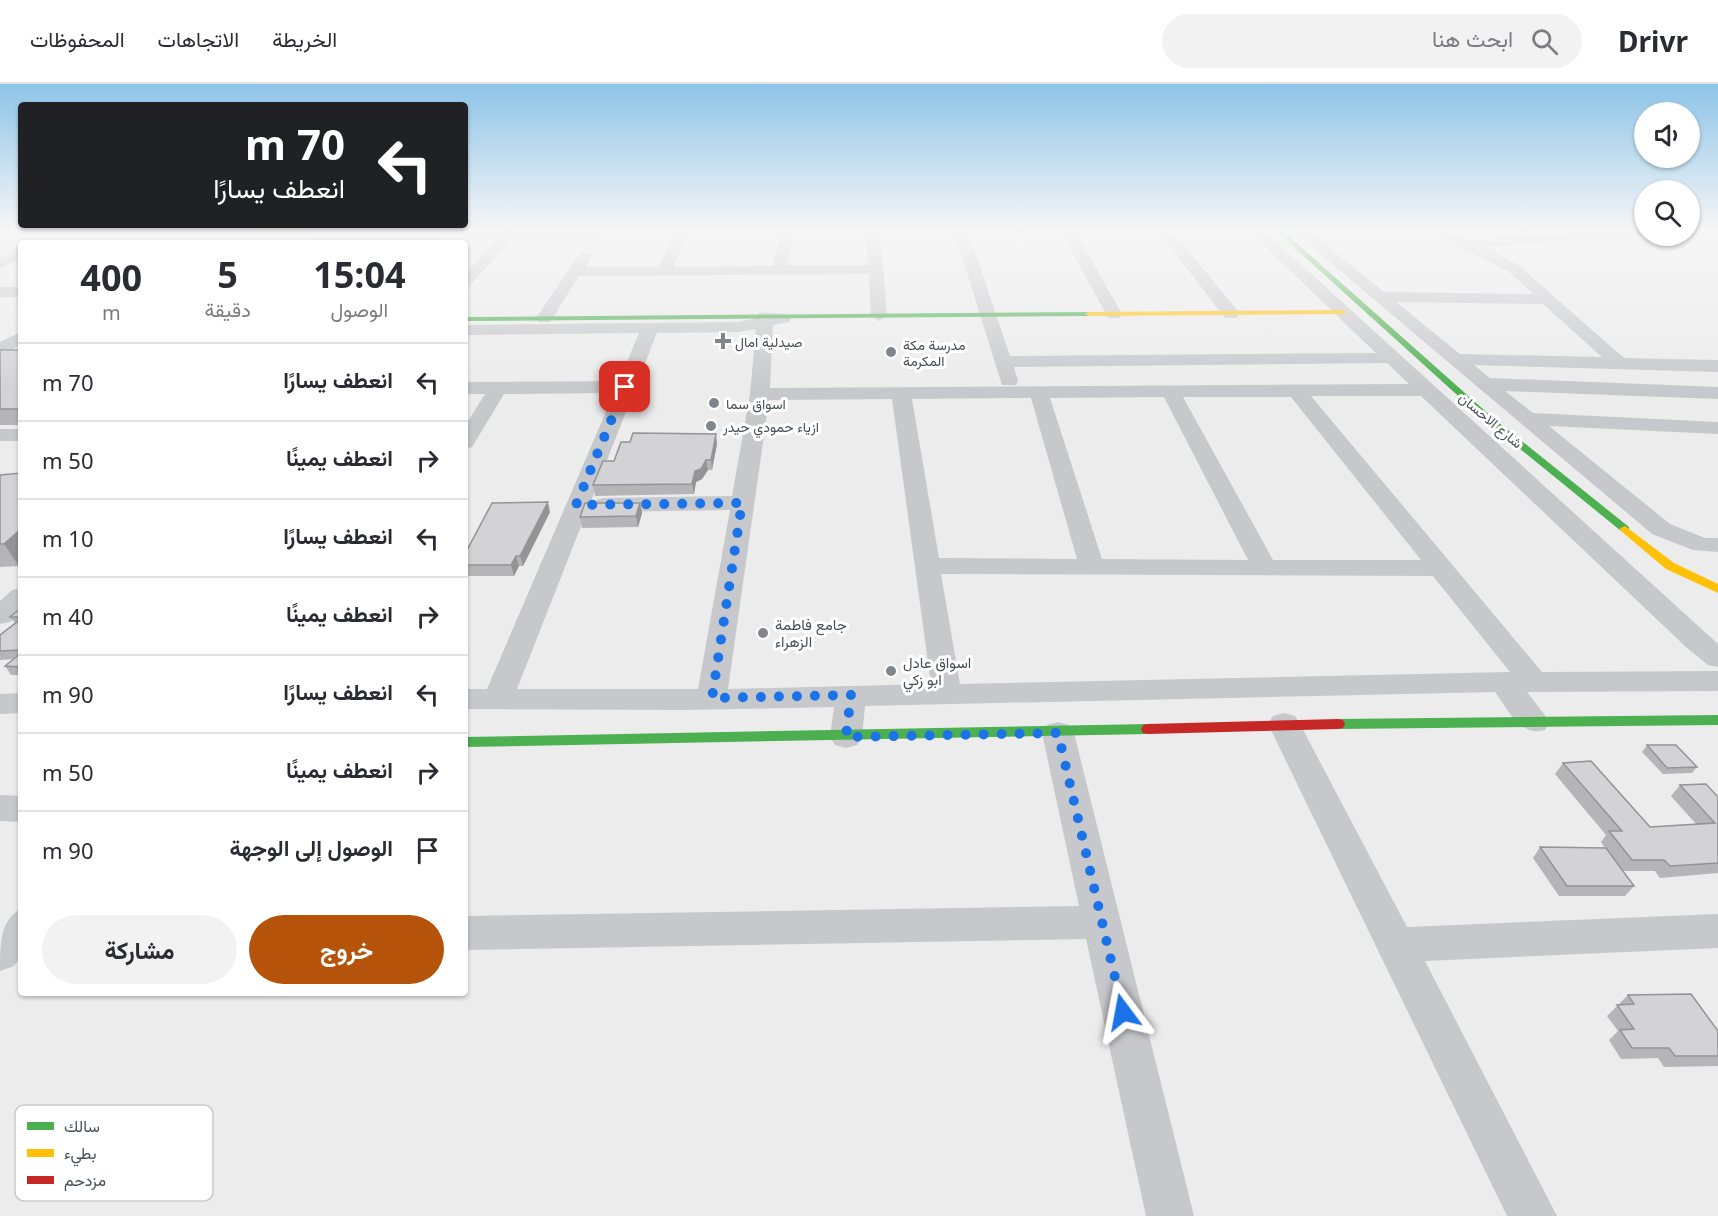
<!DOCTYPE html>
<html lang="ar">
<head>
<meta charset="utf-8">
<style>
  :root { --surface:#fff; --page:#f2f2f3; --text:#2b2b33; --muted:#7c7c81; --line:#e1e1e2; --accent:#b45309 }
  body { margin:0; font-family:"Noto Sans",Vazirmatn,sans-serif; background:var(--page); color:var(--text); direction:rtl; height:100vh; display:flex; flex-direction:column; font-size:22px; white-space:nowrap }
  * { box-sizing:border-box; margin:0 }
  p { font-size:20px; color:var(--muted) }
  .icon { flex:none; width:33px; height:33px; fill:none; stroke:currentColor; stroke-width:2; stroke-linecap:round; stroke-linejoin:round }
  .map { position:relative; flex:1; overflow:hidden; direction:ltr }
  .details { position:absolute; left:18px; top:156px; width:450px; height:756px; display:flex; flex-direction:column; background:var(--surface); border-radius:6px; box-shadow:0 2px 4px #0004; direction:rtl }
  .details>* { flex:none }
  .banner { position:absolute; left:18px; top:18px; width:450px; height:126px; border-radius:6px; box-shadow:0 2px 4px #0004; direction:rtl; background:#202124; color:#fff; overflow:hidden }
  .fabs { position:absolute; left:1634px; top:18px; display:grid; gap:12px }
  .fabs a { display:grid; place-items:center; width:66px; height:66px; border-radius:50%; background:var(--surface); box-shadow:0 2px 4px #0004; font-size:30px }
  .pin { position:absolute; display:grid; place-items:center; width:51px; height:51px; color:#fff; margin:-26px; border-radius:12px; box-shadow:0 3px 9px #0006 }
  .me { position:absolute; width:66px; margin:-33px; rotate:347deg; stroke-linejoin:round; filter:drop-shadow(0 0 4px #0008) }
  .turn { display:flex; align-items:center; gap:21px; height:126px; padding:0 24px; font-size:27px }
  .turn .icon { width:78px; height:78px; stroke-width:2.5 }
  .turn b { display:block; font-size:42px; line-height:51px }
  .eta { display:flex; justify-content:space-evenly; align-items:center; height:102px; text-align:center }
  .eta b { font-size:36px; font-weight:700; line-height:42px }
  .cta { display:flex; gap:12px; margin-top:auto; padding:12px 24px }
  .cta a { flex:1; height:69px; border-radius:36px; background:var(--accent); color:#fff; font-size:24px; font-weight:700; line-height:69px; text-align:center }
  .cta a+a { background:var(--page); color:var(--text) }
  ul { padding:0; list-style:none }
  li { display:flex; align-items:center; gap:18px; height:78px; padding:0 24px; border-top:2px solid var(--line) }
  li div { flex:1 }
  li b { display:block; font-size:22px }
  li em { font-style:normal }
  header { display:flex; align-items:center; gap:36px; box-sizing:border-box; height:84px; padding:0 30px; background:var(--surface); border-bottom:2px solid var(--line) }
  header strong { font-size:28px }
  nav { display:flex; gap:33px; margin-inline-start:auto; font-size:21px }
  .search { width:420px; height:54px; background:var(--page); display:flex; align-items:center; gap:15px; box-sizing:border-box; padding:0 21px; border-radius:33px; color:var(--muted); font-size:22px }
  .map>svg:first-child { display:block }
  .green { fill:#d1ebda }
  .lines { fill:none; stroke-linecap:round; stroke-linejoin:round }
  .street { fill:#c6c8cb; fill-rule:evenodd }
  .fast { fill:#4caf50; fill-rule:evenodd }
  .slow { fill:#ffc107; fill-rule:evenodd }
  .jam { fill:#c62828; fill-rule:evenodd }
  .wall { fill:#b5b5b7 }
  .shaded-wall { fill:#949495 }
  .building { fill:#d3d3d5; stroke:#949495; stroke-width:1.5 }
  .route { stroke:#1a73e8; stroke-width:10; stroke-dasharray:0 18 }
  .poi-dot { fill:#80868b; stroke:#fff; stroke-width:2 }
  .labels { text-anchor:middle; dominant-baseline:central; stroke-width:6; stroke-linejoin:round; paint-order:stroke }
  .far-poi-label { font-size:14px; fill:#454f57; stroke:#fff; text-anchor:start }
  .far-street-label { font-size:14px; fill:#454f57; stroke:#fff }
  .poi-label { font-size:15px; fill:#454f57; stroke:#fff; text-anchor:start }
  .key { fill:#fff; stroke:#c7cacd; stroke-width:1.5 }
  .key-label { font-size:16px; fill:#454f57 }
</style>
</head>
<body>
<header>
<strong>Drivr</strong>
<div class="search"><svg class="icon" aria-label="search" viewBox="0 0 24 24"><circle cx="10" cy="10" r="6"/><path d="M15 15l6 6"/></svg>ابحث هنا</div>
<nav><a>الخريطة</a><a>الاتجاهات</a><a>المحفوظات</a></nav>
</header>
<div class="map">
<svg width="1718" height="1132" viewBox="0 0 1718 1132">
  <rect width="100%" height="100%" fill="#edecec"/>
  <polygon class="green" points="207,147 314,147 298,159 188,159"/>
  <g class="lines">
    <g class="street">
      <polygon points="0,147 202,147 203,148 196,152 0,153"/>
      <polygon points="676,147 690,147 673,183 773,182 781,147 795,147 787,181 868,181 866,147 880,147 887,232 879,237 871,232 869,190 579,192 550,238 538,238 536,234 580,169 590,169 592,172 585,183 658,183"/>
      <path d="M954 147H968L1010 272 1376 269 1249 147H1264L1718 560V583L1708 581 1686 563 1421 312H1311L1542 588 1718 587V607L1527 608 1550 638 1545 646C1519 653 1509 626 1495 608L865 622 862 653 857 661 846 664 835 661 830 653 834 623 683 626 465 625V605H487L614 309 504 310 472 363 465 365V342L485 310H465V298L619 297 639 249 465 251V241L738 238 757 234 759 229C768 227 774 231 783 229L791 234 789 238 773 241 770 304 1409 300 1387 279 1014 283 1018 297 1016 301H1002ZM756 245 750 310 732 412 603 414 595 416 591 421 595 426 603 428 730 426 698 605H517L657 249 738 248ZM1164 313 1248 476 1102 475 1050 314ZM1183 313H1291L1421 476H1273ZM1031 314 1077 475 939 474 912 315ZM892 315 931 600 728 605 769 316ZM941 490 1433 492 1510 588 960 600Z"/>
      <polygon points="1061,147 1075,147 1122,230 1120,234 1108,234 1106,230"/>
      <polygon points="1158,147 1172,147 1237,226 1239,230 1237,234 1225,234"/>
      <path d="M1293 147H1309L1384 208 1533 210 1508 187 1428 147H1447L1468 156 1596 147H1644V152H1646L1485 163 1518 181 1624 274 1718 276V288L1474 281 1490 294 1718 303V315L1505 307 1533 329 1718 338V350L1549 342 1670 440 1705 454H1718V468L1693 466 1652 450ZM1396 218 1543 220 1602 273 1460 270Z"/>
      <polygon points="597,148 604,152 602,155 511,157 470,201 465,203 465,189 496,157 315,158 308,154 315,150"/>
      <polygon points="21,165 21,175 0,184 0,174"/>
      <rect x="0" y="203" width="21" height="10"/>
      <polygon points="21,248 21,261 0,271 0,258"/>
      <rect x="0" y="345" width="21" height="12"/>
      <polygon points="21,504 21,527 10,538 0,540 0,517 12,506"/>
      <polygon points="21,609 21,629 0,630 0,610"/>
      <polygon points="1284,629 1295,632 1300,640 1407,843 1718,830 1718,864 1425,877 1557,1132 1507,1132 1268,640 1273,632"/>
      <polygon points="1058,638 1069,641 1074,649 1194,1132 1146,1132 1086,855 465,866 465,832 1079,822 1042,649 1047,641"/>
      <polygon points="0,711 21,712 21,738 0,737"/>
      <path d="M21 825V872L14 882 0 887C0 860 0 836 21 825Z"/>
    </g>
    <g class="fast">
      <polygon points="1276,147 1283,147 1493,334 1629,443 1629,447 1621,447 1487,338"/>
      <polygon points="1092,228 1093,230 1089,232 465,237 465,233"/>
      <polygon points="1718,631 1718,641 1338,645 1333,644 1331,640 1333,636 1338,635"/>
      <polygon points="1148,640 1153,641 1155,645 1153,649 1148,650 465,663 465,653"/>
    </g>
    <g class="slow">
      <polygon points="1342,226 1346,228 1345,230 1089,232 1085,230 1089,228"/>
      <polygon points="1625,442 1674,479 1718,500 1718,509 1666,485 1621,447 1619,445"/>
    </g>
    <polygon class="jam" points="1338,635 1343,636 1345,640 1343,644 1338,645 1148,650 1143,649 1141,645 1143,641 1148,640"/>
  </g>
  <g class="wall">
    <rect x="0" y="266" width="21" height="75"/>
    <polygon points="717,360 712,386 708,386 702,395 696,398 694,410 595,412 593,401"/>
    <polygon points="0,391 19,482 0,483"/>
    <polygon points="640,419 642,429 638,443 582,444 580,433"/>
    <polygon points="550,428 523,482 519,482 514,492 465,492 465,470"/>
    <polygon points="21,524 21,591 11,591 5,582 14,575 0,576 0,551 15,539 10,533"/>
    <polygon points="1647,661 1697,683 1692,689 1663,690 1642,668"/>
    <polygon points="1563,679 1650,743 1696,740 1671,712 1680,701 1718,713 1718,789 1660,794 1655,787 1623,787 1634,802 1625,812 1559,812 1533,774 1540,763 1605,764 1601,758 1606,751 1555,690"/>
    <polygon points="1628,911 1718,947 1718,982 1664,983 1658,974 1621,975 1609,956 1618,947 1607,932"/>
  </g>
  <g class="shaded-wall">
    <polygon points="716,350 717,360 712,386 711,376"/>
    <polygon points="706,376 708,386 702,395 696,398 694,410 692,400 695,387"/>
    <polygon points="548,418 550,428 523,482 520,472"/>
    <polygon points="640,419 642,429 638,443 636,432"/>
    <polygon points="21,445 21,480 19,482 4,460"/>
    <polygon points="516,472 519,482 514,492 511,481"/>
  </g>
  <g class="building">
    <rect x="0" y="266" width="21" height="59"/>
    <polygon points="633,349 716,350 711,376 706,376 701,385 695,387 692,400 593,401 603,377 614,377 621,358 630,358"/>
    <polygon points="21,389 21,445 4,460 0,460 0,391"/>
    <polygon points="548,418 520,472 516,472 511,481 465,481 465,470 492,419"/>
    <polygon points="585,419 640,419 636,432 580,433"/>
    <polygon points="21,524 21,533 10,533"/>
    <polygon points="21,535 21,566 0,567 0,551"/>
    <polygon points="21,569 21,583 5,582"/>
    <polygon points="1647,661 1676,661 1697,683 1667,684"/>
    <polygon points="1591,677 1650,743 1715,739 1680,701 1706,700 1718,713 1718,779 1670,782 1664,776 1632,776 1609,747 1622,747 1563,679"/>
    <polygon points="1540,763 1606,764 1634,802 1567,802"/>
    <polygon points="1691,910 1718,947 1718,972 1675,972 1669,964 1632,964 1620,946 1634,945 1617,921 1634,920 1628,911"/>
  </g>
  <linearGradient id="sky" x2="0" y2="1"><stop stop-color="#8ec4e8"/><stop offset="0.48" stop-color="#f7f6f6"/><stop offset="1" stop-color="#f7f6f6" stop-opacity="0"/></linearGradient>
  <rect width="1718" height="306" fill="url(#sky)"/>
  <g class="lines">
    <polyline class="route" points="625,303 576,421 742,419 712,614 851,611 846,653 1058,649 1123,928"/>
  </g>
  <g class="poi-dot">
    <path d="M720 248h6v6h6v6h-6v6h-6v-6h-6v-6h6z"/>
    <circle cx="891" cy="268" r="6"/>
    <circle cx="714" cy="319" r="6"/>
    <circle cx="711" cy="342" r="6"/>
    <circle cx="763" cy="549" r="6"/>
    <circle cx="891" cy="587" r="6"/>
  </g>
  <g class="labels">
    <g class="far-poi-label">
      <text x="735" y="257">صيدلية امال</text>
      <text x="903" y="260">مدرسة مكة<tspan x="903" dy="16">المكرمة</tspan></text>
      <text x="726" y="319">اسواق سما</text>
      <text x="723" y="342">ازياء حمودي حيدر</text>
    </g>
    <g class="far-street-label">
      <text transform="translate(1491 336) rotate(40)">شارع الاحسان</text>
    </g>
    <g class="poi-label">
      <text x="775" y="540">جامع فاطمة<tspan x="775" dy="17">الزهراء</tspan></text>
      <text x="903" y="578">اسواق عادل<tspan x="903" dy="17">ابو زكي</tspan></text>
    </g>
  </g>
  <rect x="15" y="1021" width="198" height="96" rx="9" class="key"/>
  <rect x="27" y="1038" width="27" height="8" fill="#4caf50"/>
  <rect x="27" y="1065" width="27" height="8" fill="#ffc107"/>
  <rect x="27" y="1092" width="27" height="8" fill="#c62828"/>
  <g class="key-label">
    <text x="64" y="1048">سالك</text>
    <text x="64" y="1075">بطيء</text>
    <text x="64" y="1102">مزدحم</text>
  </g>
</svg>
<div class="fabs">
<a><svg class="icon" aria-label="sound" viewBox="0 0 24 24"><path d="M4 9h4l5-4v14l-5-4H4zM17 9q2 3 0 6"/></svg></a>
<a><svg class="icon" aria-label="search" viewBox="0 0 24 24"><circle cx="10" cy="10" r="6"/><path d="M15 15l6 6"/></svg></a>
</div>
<div class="pin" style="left:625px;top:303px;background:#d93025"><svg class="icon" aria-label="arrive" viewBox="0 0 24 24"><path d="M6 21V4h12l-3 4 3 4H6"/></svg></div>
<svg class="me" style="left:1123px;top:928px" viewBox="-20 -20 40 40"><path d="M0-17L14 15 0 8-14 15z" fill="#1a73e8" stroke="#fff" stroke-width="4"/></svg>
<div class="banner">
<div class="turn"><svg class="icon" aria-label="left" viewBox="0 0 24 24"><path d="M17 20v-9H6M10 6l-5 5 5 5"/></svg><div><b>70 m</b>انعطف يسارًا</div></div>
</div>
<section class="details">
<div class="eta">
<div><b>15:04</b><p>الوصول</p></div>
<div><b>5</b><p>دقيقة</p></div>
<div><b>400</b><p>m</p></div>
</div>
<ul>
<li><svg class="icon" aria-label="left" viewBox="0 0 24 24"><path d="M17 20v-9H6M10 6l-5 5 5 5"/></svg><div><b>انعطف يسارًا</b></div><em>70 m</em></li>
<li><svg class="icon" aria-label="right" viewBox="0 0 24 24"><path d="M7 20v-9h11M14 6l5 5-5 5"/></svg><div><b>انعطف يمينًا</b></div><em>50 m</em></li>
<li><svg class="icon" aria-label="left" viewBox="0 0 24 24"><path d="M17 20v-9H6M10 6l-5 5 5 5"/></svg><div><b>انعطف يسارًا</b></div><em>10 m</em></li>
<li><svg class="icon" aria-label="right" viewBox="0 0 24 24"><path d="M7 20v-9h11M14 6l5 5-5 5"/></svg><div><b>انعطف يمينًا</b></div><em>40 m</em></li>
<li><svg class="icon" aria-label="left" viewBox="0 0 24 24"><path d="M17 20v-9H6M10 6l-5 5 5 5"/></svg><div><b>انعطف يسارًا</b></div><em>90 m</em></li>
<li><svg class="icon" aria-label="right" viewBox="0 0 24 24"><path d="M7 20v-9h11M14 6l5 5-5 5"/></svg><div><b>انعطف يمينًا</b></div><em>50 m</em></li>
<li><svg class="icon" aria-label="arrive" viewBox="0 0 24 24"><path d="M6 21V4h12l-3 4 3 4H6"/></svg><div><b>الوصول إلى الوجهة</b></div><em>90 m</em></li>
</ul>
<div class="cta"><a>خروج</a><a>مشاركة</a></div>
</section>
</div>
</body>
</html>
